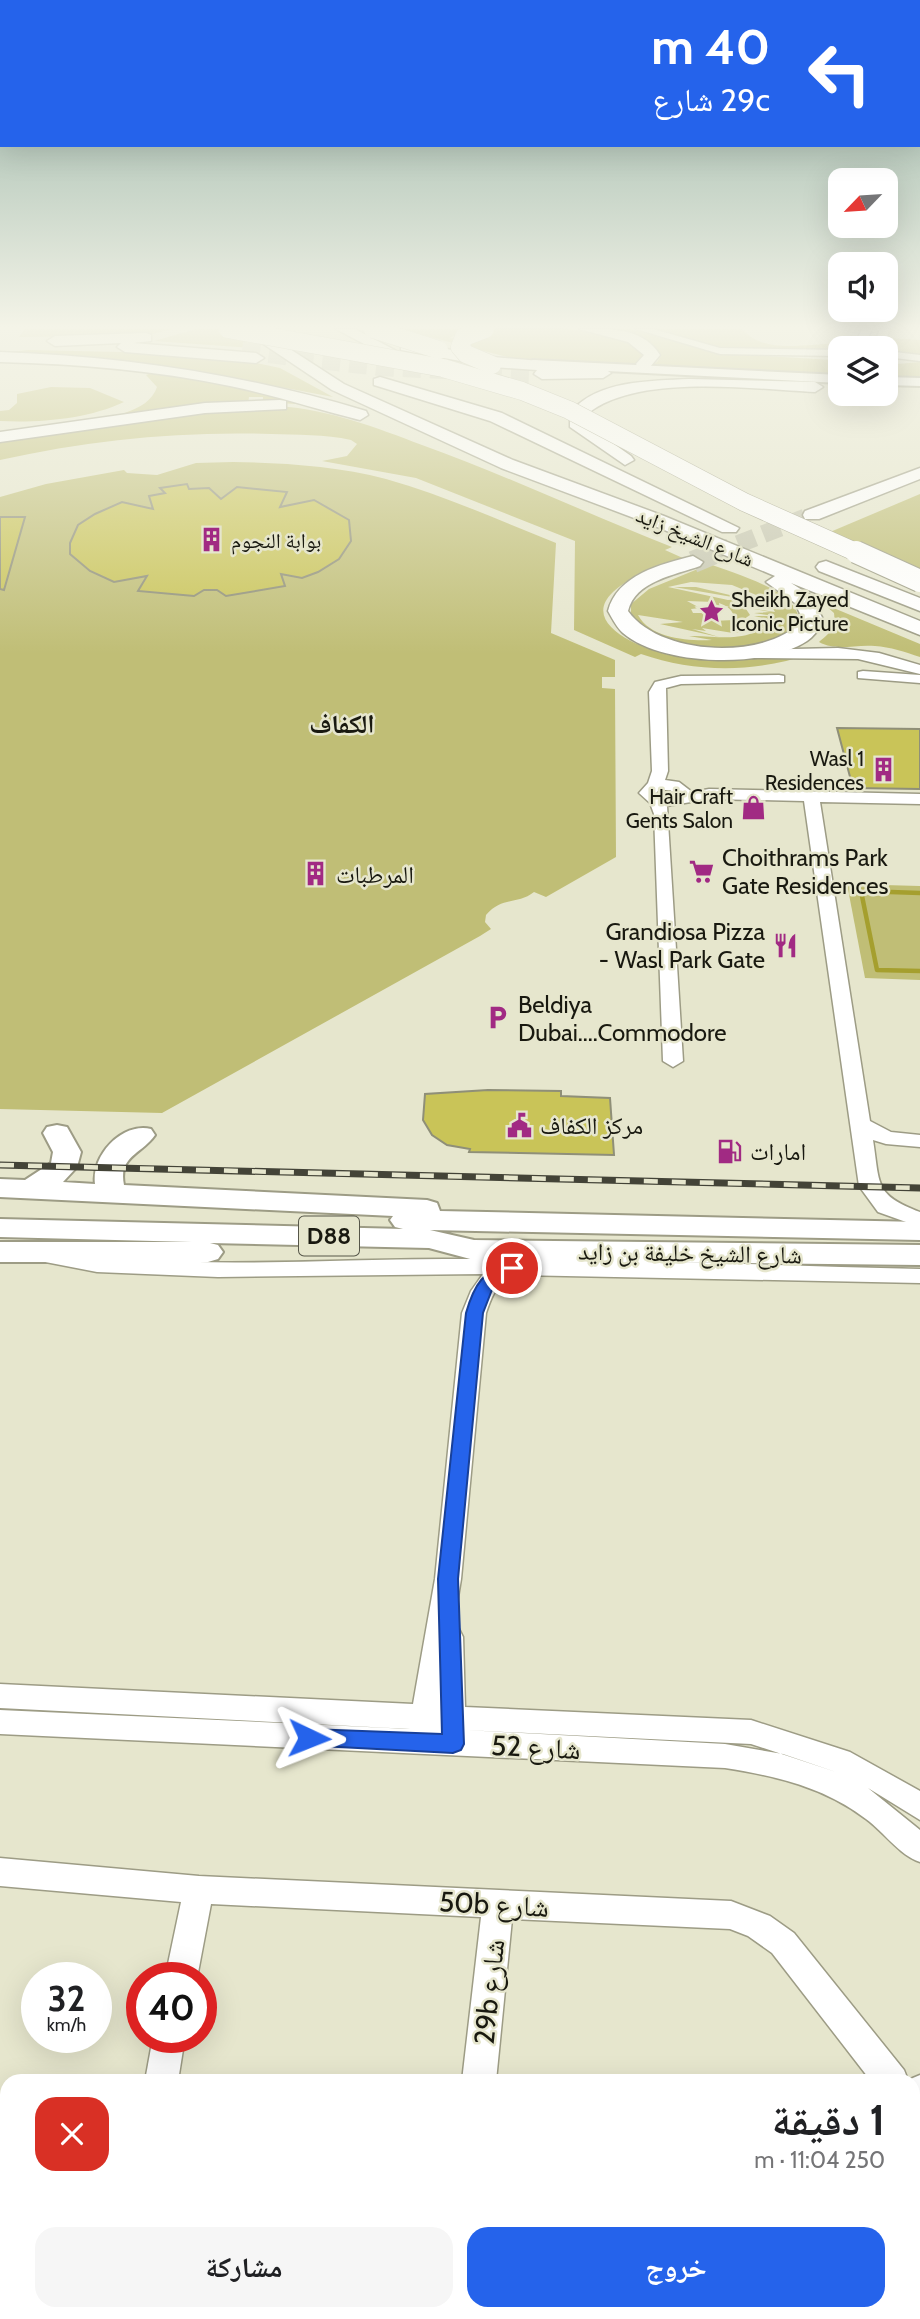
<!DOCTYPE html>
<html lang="ar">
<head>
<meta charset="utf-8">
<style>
  :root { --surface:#fff; --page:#f6f6f6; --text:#202124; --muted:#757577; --accent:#2563eb }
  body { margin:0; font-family:Cabin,"Noto Naskh Arabic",sans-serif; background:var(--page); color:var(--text); direction:rtl; height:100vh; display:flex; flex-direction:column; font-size:26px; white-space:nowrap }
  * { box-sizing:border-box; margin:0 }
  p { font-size:23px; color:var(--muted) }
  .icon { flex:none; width:38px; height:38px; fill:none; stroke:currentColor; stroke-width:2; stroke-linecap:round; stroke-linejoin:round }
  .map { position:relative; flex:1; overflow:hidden; direction:ltr }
  .panel { position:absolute; left:0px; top:2074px; width:920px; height:247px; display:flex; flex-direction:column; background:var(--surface); border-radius:21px 21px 0 0; box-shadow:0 7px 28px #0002; direction:rtl }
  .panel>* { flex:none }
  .top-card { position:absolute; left:0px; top:0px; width:920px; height:147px; box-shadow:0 7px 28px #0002; direction:rtl; background:#2563eb; color:#fff; overflow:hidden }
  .needle { width:46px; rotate:245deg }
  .controls { position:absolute; left:828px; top:168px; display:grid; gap:14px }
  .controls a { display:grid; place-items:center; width:70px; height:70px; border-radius:14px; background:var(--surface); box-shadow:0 7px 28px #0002; font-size:35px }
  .speed { position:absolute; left:21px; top:1962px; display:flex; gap:14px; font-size:35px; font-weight:700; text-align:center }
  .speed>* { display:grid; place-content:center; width:91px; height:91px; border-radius:50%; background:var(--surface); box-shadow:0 7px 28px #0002; line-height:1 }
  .speed small { font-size:18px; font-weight:400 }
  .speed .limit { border:10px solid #d22; background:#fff; color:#111 }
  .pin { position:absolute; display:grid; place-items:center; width:60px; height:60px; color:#fff; margin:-30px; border:4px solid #fff; border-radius:50%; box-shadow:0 2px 7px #0007 }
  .me { position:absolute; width:77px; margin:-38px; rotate:92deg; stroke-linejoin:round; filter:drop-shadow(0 0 5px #0008) }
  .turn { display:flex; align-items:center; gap:24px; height:147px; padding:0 35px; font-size:32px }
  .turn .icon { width:91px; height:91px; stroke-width:2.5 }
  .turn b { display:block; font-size:49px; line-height:60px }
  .round { display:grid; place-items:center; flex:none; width:74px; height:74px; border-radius:21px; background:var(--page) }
  .headline { display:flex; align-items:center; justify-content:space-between; height:119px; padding:0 35px }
  h1 { font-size:42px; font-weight:800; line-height:52px }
  .button { display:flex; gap:14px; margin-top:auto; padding:14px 35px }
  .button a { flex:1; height:80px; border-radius:21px; background:var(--accent); color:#fff; font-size:28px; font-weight:800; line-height:80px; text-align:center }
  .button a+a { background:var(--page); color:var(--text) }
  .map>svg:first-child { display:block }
  .green { fill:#c0be76; fill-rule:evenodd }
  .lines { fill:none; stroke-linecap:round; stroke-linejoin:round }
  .stream { stroke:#a59f2e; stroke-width:4.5 }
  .building { fill:#c9c458; stroke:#8f8f78; stroke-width:2 }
  .highway-tunnel-far1 { stroke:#c7c7b1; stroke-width:18; stroke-dasharray:18 9; stroke-linecap:butt }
  .highway-tunnel { stroke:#c7c7b1; stroke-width:22; stroke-dasharray:22 11; stroke-linecap:butt }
  .minor-casing { stroke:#9d9c85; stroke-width:3 }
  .major-casing { stroke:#9d9c85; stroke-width:4 }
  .highway-casing { stroke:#9d9c85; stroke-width:3 }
  .minor { fill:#fff; fill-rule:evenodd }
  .major { fill:#fff; fill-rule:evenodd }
  .highway { fill:#fff; fill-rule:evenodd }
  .rail-casing { stroke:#434337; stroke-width:7 }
  .rail { stroke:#e6e6cd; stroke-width:4.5; stroke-dasharray:14; stroke-linecap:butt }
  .highway-bridge-far1-casing { stroke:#9d9c85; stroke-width:19; stroke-linecap:butt }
  .highway-bridge-casing { stroke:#9d9c85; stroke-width:24; stroke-linecap:butt }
  .highway-bridge-far1 { stroke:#fff; stroke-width:18 }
  .highway-bridge { stroke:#fff; stroke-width:22 }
  .route { fill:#2563eb; stroke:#184099; stroke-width:2 }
  .labels { text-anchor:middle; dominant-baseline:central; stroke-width:5; stroke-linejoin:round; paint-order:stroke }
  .far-street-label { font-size:21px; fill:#191910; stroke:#e6e6cd }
  .far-poi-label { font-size:21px; fill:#191910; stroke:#e6e6cd; text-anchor:start }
  .shield { fill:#e6e6cd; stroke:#565649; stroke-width:2 }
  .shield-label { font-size:23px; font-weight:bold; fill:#191910 }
  .poi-label { font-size:24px; fill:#191910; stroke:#e6e6cd; text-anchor:start }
  .street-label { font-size:24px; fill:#191910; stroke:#e6e6cd }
  .far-district-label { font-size:26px; font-weight:bold; fill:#191910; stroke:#e6e6cd }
  .near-street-label { font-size:28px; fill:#191910; stroke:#e6e6cd }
</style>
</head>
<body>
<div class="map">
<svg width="920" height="2319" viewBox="0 0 920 2319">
  <rect width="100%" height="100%" fill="#e6e6cd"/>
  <g class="green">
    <polygon points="21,329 173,329 148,335 19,337 24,330"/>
    <polygon points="196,329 234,329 252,348 154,341"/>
    <path d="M399 329H466L450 338C466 340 477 331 492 329 538 323 607 329 647 351L637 365 523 361Z"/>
    <path d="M603 329H630L715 353 832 360 840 362V377L649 367 657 362 661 356C650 338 622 335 603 329Z"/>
    <path d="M658 329H742C768 359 818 339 853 344L840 350 716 348Z"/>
    <polygon points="892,338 920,340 920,356 899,353 885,347 886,340"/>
    <polygon points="28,350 166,353 252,362 280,368 333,397 195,371 10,352"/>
    <polygon points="920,362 920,380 886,379 886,365"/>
    <path d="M151 373 224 384 312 405 263 402V397H249L248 403 83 421C106 417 148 414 157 387L146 375Z"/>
    <path d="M51 387 90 388 124 402C88 419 40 423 0 421V411L9 410 17 403V394Z"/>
    <path d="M279 406C330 410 375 427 422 445 508 476 588 514 672 547L665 550 685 559C662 567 631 575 613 592 578 625 647 651 671 655 718 662 763 657 810 654 754 673 696 673 641 654L635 657 574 630 575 541 416 478 322 461 347 456 357 444 351 440C325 434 297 435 271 434 180 431 89 440 0 460V439L177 413Z"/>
    <path d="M233 462C284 463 336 466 386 479 444 495 500 521 556 543L551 633 615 660V677H602V688L615 689 616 857 546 897 534 892C518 905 502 896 486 915L485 922 491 929 480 936 162 1113 0 1109V497L46 484 124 470 127 473 157 475 196 463Z"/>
    <polygon points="920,494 920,582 823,535"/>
    <path d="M710 564C735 574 807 593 798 626L775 641 743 648 707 649 658 639 631 618V604L649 589ZM691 582 732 585 766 599 751 600 696 587H674L744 599 728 600 668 587ZM735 600 766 606 750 601 764 603 758 601 768 600 775 612 748 608 771 612 754 613 775 616H754L772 620H753L769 625 750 622 767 625 750 623 766 627 745 624 764 628 760 631 734 626 750 615 744 606ZM687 601 714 602 710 608 716 611 720 609 719 603C728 606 735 612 734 620L713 621V613H693L691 609 700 608ZM638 615 683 622 660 624 719 637 692 629 706 631 702 628 733 633 748 631 743 628 758 631C734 642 712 635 689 636L712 640C688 641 651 639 638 615Z"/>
    <path d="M824 604 920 644V657C905 652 890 647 875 646 854 644 838 652 819 642 830 633 836 628 834 613Z"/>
    <polygon points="847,884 920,886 920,980 865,978"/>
  </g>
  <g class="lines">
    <polyline class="stream" points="920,893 861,891 877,970 920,971"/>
  </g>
  <g class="building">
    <polygon points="187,484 189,489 209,488 221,499 237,487 287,492 280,507 314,500 349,520 351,541 339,559 318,572 302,578 281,574 285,586 226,596 217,590 204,590 194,596 138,591 147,576 114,582 90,571 70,554 70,543 78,525 95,514 122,502 153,509 149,496 165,493 160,488"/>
    <polygon points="0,517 25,517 4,590 0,589"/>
    <polygon points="837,728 920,729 920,789 853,788"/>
    <polygon points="488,1090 561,1091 561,1096 610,1098 614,1155 469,1152 470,1149 447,1145 432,1135 423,1120 425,1094"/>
  </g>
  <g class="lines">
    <g class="highway-tunnel-far1">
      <polyline points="242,351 379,367 531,374"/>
      <polyline points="713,554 812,515"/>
    </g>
    <polyline class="highway-tunnel" points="693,562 717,552"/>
    <defs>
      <g id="minor">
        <polygon points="636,329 653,329 720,348 840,350 840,356 720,354"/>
        <polygon points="862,329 872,329 863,348 853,348"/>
        <polygon points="880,329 890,329 883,348 873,348"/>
        <polygon points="886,351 920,355 920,361 886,357"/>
        <polygon points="838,648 879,653 920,665 920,674 858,659 753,658 746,654 753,650"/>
        <polygon points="863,671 920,675 920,683 858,678 858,672"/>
        <path d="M779 675 784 676V682L681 684 666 688 668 771 665 780 679 782 692 792 709 789 920 794V804L820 802 870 1121 891 1132 920 1135V1147L886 1144 873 1140C880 1184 874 1195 920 1212V1227L878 1212 859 1186 804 801 709 799 667 806 683 1061 673 1067 663 1061 654 814 650 803 639 793 648 783 652 771 649 692 655 682 681 676ZM659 790H670L676 794 665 797 656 793Z"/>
        <path d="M43 1248C175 1272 311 1259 444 1259 603 1258 762 1265 920 1269V1283L516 1275C497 1282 492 1295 486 1313L461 1579 453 1628 459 1629 463 1637 465 1707 751 1720 850 1752 920 1791V1820L868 1788 920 1830V1862C899 1855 884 1832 866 1819 824 1787 776 1776 725 1768L0 1734V1710L410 1729 0 1708V1684L413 1704 435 1579 462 1313 471 1291 483 1274 218 1277 97 1272 35 1260 32 1255 35 1250ZM465 1730 751 1744 836 1772 783 1754 725 1744Z"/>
        <polygon points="0,1858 199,1876 731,1901 770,1916 794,1933 904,2070 908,2080 920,2075 920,2110 914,2112 914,2081 871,2081 772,1953 748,1936 730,1929 512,1919 496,2081 462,2081 481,1917 211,1904 197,1978 165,1978 181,1902 0,1886"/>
        <polygon points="153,2037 185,2037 178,2081 145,2081"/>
        <polygon points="96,2314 132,2314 130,2319 94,2319"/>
        <polygon points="561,2314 633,2314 631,2319 563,2319"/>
      </g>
      <g id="major">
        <polygon points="533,360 840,375 840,383 528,367 526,364"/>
        <polygon points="886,377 920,378 920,386 886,385"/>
        <path d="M57 1125 67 1127 81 1152 77 1167 63 1182 95 1184C91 1156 122 1122 151 1129L155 1135C142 1154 118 1156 124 1185L427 1200 437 1203 440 1211 920 1222V1240L430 1230 474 1240 920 1245V1265L474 1260 429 1248 210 1243 218 1245 223 1252 218 1259 208 1262H0V1242H192L0 1237V1219L403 1229 395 1227 390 1220 393 1216 0 1197V1179L25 1180 51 1163 53 1152 43 1133 47 1127Z"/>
      </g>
      <g id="highway">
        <path d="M241 329H259L344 384 513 460 664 516 920 621V635L791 583 810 595 824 621C820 628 813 637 807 641 765 669 661 666 623 633 617 628 612 618 608 611 617 575 661 564 693 556L703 562 700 566C675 575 635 581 628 611 660 656 766 661 803 620L795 603 766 582 775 576 650 524 501 468 332 390Z"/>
        <polygon points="336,329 355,329 425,366 423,369 411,369"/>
        <path d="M579 329C608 329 642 326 660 355L650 367H638L636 364 644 355 628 342Z"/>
        <polygon points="146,333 151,335 151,341 133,343 256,353 264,358 256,363 125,352 117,347 121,343 55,346 47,341 55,336"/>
        <polygon points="406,342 493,357 564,363 571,369 603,368 611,373 603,378 542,379 534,374 537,370 493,367 401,350 401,344"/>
        <path d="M0 352C125 356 246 375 366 411L368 415 360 420C316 409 274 395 230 386 154 370 77 364 0 362Z"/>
        <polygon points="380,377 502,413 739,528 736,532 722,532 490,421 374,385 374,379"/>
        <path d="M689 379 815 382 823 387 815 392C752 389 637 373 587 414V425L631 456 634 460 625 465 570 427V413C596 380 650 381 689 379Z"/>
        <polygon points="280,400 286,401 286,409 205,413 0,442 0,432 205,403"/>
        <polygon points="920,468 920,479 819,519 805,519 803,515 805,511"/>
        <polygon points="826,561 920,598 920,611 819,571 816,567 819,563"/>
      </g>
    </defs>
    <use href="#minor" class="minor-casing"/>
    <use href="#major" class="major-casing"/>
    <use href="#highway" class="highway-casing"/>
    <use href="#minor" class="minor"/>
    <use href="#major" class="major"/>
    <use href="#highway" class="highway"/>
    <defs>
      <polyline id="rail" points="0,1165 920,1188"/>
    </defs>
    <use href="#rail" class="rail-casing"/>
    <use href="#rail" class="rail"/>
    <defs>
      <g id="highway-bridge-far1">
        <polyline points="228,329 443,368 522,391 569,410 744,502 860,554"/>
        <polyline points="373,329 439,350"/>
        <polyline points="485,329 464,337 460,347 466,354 492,365"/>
      </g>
      <polyline id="highway-bridge" points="856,552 920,581"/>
    </defs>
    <use href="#highway-bridge-far1" class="highway-bridge-far1-casing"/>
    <use href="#highway-bridge" class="highway-bridge-casing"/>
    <use href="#highway-bridge-far1" class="highway-bridge-far1"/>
    <use href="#highway-bridge" class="highway-bridge"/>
  </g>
  <linearGradient id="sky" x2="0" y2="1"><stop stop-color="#8dac9e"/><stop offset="0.5" stop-color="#f4f4e8"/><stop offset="1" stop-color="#f4f4e8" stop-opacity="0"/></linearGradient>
  <rect width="920" height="654" fill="url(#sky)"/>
  <path class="route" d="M512 1262 521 1268 495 1282 483 1313 458 1579 464 1744 461 1750 453 1753 301 1745 298 1738 301 1732 309 1729 442 1734 438 1579 466 1313C474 1285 483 1270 512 1262Z"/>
  <defs>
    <symbol id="building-bare" viewBox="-9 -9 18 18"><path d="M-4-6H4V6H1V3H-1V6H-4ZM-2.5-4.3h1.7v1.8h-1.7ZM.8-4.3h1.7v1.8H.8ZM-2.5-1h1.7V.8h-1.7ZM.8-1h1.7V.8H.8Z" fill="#a12a83" stroke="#e6e6cd" stroke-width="2.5" paint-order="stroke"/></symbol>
    <symbol id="sight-bare" viewBox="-9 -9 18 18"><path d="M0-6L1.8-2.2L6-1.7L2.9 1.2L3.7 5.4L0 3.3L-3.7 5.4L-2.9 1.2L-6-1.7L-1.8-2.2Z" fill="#a12a83" stroke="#e6e6cd" stroke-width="2.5" paint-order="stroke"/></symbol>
    <symbol id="shop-bare" viewBox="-9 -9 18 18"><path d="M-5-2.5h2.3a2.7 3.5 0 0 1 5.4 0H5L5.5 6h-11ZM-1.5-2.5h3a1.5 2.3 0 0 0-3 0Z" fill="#a12a83" stroke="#e6e6cd" stroke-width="2.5" paint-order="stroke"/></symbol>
    <symbol id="supermarket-bare" viewBox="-9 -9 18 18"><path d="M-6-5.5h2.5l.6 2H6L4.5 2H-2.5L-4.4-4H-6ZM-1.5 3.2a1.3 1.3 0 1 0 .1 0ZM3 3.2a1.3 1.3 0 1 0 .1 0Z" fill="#a12a83" stroke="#e6e6cd" stroke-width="2.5" paint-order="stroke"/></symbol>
    <symbol id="restaurant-bare" viewBox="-9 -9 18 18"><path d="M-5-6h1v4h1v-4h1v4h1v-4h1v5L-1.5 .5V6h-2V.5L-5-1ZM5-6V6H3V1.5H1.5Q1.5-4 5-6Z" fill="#a12a83" stroke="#e6e6cd" stroke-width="2.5" paint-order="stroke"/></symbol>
    <symbol id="parking-bare" viewBox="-9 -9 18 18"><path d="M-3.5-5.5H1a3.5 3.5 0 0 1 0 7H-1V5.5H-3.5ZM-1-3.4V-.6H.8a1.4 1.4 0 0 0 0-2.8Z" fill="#a12a83" stroke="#e6e6cd" stroke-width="2.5" paint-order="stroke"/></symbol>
    <symbol id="civic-bare" viewBox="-9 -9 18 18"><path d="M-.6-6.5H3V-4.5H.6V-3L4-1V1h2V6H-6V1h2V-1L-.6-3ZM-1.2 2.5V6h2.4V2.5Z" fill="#a12a83" stroke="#e6e6cd" stroke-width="2.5" paint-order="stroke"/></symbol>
    <symbol id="fuel-bare" viewBox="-9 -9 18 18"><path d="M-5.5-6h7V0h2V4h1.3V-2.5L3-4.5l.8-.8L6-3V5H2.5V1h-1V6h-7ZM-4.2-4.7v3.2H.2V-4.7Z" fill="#a12a83" stroke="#e6e6cd" stroke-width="2.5" paint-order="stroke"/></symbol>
  </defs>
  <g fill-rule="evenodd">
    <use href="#building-bare" x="194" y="522" width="35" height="35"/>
    <use href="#sight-bare" x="694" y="594" width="35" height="35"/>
    <use href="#building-bare" x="866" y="752" width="35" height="35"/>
    <use href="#shop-bare" x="736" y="790" width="35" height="35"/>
    <use href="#supermarket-bare" x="684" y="854" width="35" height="35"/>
    <use href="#building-bare" x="298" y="856" width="35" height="35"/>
    <use href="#restaurant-bare" x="768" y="928" width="35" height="35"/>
    <use href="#parking-bare" x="480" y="1000" width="35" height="35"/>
    <use href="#civic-bare" x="502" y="1108" width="35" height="35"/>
    <use href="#fuel-bare" x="712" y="1134" width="35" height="35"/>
  </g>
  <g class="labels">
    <g class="far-street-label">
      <text transform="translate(695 537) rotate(22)">شارع الشيخ زايد</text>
    </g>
    <g class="far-poi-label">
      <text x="231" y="540">بوابة النجوم</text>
      <text x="731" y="599">Sheikh Zayed<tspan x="731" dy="24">Iconic Picture</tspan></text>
      <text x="864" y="758" text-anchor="end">Wasl 1<tspan x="864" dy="24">Residences</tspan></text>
      <text x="733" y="796" text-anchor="end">Hair Craft<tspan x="733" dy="24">Gents Salon</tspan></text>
    </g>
    <rect class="shield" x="299" y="1216.5" width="60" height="39" rx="5"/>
    <g class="shield-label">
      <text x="329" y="1236">D88</text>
    </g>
    <g class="poi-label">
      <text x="722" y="857">Choithrams Park<tspan x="722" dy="28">Gate Residences</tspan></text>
      <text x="336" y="874">المرطبات</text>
      <text x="765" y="931" text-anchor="end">Grandiosa Pizza<tspan x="765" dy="28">- Wasl Park Gate</tspan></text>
      <text x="518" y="1004">Beldiya<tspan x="518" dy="28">Dubai....Commodore</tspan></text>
      <text x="540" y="1125">مركز الكفاف</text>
      <text x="750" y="1151">امارات</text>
    </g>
    <g class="street-label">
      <text transform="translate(690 1253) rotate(1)">شارع الشيخ خليفة بن زايد</text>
    </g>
    <g class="far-district-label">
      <text x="342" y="724">الكفاف</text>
    </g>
    <g class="near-street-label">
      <text transform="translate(536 1747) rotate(3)">شارع 52</text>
      <text transform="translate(494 1904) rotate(3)">50b شارع</text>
      <text transform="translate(489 1992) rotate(-84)">29b شارع</text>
    </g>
  </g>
</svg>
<div class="controls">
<a><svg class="needle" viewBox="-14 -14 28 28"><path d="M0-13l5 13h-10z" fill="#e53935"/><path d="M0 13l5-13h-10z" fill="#757577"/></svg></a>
<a><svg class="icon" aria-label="sound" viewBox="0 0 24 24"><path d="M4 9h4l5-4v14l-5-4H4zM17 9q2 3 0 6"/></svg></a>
<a><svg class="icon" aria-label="layers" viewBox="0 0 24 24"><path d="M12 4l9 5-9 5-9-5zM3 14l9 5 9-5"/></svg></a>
</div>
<div class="speed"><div>32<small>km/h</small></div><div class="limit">40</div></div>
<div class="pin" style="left:512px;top:1268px;background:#d93025"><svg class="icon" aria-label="arrive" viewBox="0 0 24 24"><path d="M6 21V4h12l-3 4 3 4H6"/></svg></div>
<svg class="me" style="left:309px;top:1738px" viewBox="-20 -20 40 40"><path d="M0-17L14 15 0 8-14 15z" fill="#2563eb" stroke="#fff" stroke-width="4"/></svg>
<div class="top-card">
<div class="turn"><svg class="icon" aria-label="left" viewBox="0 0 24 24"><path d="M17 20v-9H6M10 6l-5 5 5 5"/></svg><div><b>40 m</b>29c شارع</div></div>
</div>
<section class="panel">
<div class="headline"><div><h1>1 دقيقة</h1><p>250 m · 11:04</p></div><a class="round" style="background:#d93025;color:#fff"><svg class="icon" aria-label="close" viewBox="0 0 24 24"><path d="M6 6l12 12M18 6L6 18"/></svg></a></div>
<div class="button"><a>خروج</a><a>مشاركة</a></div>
</section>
</div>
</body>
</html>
